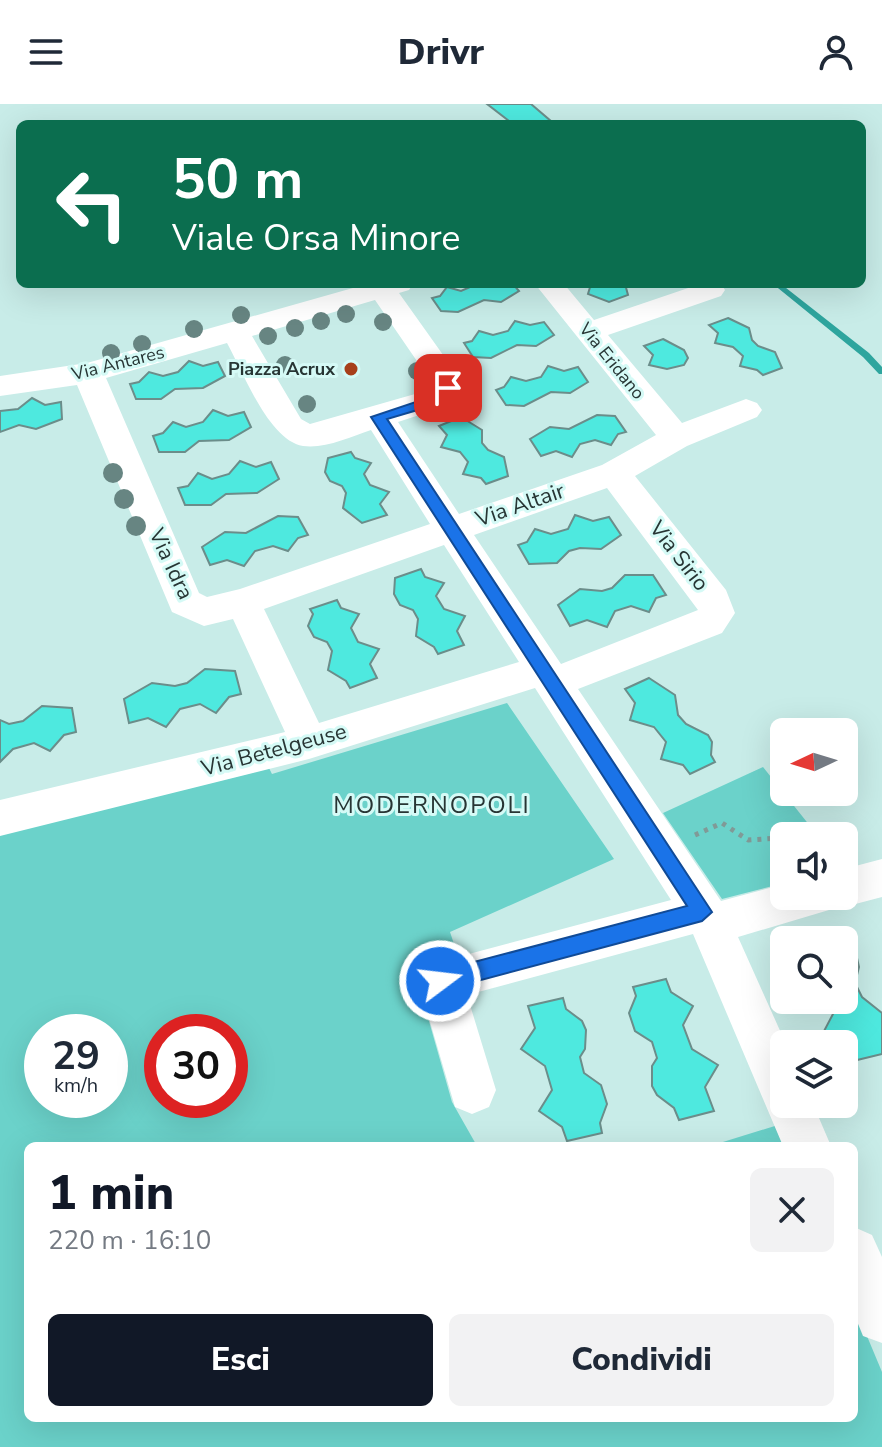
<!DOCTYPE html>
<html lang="it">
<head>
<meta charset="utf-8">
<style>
  :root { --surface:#fff; --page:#f2f2f3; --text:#1f2937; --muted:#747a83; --accent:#111827 }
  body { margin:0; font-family:"Nunito Sans",sans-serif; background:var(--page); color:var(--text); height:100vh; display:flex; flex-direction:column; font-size:30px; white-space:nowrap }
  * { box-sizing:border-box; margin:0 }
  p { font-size:26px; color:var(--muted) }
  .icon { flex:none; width:44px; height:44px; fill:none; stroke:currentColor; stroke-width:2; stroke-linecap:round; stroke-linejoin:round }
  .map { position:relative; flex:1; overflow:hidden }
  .panel { position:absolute; left:24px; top:1038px; width:834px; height:280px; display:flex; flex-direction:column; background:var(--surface); border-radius:12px; box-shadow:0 8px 32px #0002 }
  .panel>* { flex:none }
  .guide { position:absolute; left:16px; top:16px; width:850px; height:168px; border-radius:12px; box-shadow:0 8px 32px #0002; background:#0b6e4f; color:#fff; overflow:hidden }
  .needle { width:52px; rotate:266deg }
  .controls { position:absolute; left:770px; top:614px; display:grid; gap:16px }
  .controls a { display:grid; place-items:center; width:88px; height:88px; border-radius:12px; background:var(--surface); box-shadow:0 8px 32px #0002; font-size:40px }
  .speed { position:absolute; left:24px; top:910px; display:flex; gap:16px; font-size:40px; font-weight:700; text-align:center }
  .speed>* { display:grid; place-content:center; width:104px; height:104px; border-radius:50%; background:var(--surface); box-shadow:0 8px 32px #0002; line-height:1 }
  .speed small { font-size:20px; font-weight:400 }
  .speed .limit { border:12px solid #d22; background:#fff; color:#111 }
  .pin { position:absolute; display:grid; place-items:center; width:68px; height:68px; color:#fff; margin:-34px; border-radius:16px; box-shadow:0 4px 12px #0006 }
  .me { position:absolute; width:88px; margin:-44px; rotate:75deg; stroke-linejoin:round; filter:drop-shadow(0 0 6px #0008) }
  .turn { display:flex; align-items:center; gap:28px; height:168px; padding:0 24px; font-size:36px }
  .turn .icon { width:104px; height:104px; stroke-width:2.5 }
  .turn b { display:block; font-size:56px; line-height:68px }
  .round { display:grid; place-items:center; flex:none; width:84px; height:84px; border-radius:12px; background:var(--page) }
  .summary { display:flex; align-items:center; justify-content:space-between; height:136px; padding:0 24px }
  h1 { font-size:48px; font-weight:800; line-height:60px; color:var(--accent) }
  .cta { display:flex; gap:16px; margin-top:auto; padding:16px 24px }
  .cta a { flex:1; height:92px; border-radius:12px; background:var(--accent); color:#fff; font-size:32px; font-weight:800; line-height:92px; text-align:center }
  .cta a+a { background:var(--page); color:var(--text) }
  header { display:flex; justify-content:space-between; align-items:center; height:104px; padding:0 24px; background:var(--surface); font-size:36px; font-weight:800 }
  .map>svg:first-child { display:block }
  .green { fill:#6bd2ca; fill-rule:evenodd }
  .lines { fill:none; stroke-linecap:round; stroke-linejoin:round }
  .stream { fill:#2ea59e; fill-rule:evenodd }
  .building { fill:#4ee9df; stroke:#6b8d8a; stroke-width:2 }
  .path { stroke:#809a97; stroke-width:5; stroke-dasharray:4 6; stroke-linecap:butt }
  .minor { fill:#fff; fill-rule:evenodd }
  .tree { fill:#678582 }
  .route { fill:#1a73e8; stroke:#114b97; stroke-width:2 }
  .poi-dot { fill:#a7401b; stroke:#d5faf6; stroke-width:3 }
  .labels { text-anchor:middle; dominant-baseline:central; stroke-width:6; stroke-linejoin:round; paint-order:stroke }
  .far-street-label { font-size:18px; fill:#273534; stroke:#d5faf6 }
  .far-poi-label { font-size:18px; font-weight:bold; fill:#273534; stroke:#d5faf6; text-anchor:end }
  .street-label { font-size:22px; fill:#273534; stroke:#d5faf6 }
  .neighbourhood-label { font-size:24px; letter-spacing:2px; fill:#273534; stroke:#d5faf6 }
</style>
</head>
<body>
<header><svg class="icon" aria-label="menu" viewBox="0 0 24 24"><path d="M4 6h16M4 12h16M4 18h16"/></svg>Drivr<svg class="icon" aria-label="person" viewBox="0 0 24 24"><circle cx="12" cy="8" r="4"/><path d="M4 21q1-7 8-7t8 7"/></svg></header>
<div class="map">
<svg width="882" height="1343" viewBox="0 0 882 1343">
  <rect width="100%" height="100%" fill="#c8ece8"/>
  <g class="green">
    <path d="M507 599 614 755 450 828 460 858 415 868 452 998 477 1042H28V1314H854V1201L882 1268V1343H0V727L267 660 272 670ZM42 928H110V996H42ZM162 928H230V996H162Z"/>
    <polygon points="763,663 818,732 784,732 784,779 722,795 663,709"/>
    <polygon points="778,1021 787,1042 710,1042"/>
  </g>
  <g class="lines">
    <polygon class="stream" points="773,180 781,180 869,249 882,263 882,270 879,270 863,253"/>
  </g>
  <g class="building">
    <polygon points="487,0 531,0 552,18 513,20"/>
    <polygon points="477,180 513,180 519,187 501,198 484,196 458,208 441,207 432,194 440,192 447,183 461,187"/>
    <polygon points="591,180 625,180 628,191 609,198 588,190"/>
    <polygon points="728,214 749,224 752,236 758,242 775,248 782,264 763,271 757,266 740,262 743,252 733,243 715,239 718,229 709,221"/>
    <polygon points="515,217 530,221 544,218 554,231 536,242 517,241 491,254 473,253 464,239 472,237 479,227 493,231 508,227"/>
    <polygon points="663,235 684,246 688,254 684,261 667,265 649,261 653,251 644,242"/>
    <polygon points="189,257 203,262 218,258 225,272 203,284 175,285 161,295 136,295 130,280 139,278 149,268 163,272 178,268"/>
    <polygon points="548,262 564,267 578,263 588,278 570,289 551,288 524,302 506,301 496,286 504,283 511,273 526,277 541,273"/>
    <polygon points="32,294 45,301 61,298 62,315 36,325 19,321 0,328 0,307 18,305"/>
    <polygon points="213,306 228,312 244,308 251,323 229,336 199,337 185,348 159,348 153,332 163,329 173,318 186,323 203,318"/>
    <polygon points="597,311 615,312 626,328 618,330 611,341 595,336 580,340 572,353 556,347 541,352 530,335 550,323 569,325"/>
    <polygon points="461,313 482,326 482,339 488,346 504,353 508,372 486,380 481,374 463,370 468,358 460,348 441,343 447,331 439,322"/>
    <polygon points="351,348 355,354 371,359 364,370 370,381 389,388 380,400 387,411 362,419 343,404 346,389 342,382 330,377 325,368 328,354"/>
    <polygon points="240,357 256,363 271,358 279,375 257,389 226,390 211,401 185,401 178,384 188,382 198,369 212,375 229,370"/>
    <polygon points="575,411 593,417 609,413 621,431 601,445 580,444 569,447 557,459 529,460 518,441 527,438 535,425 551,430 568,425"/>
    <polygon points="278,412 298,413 308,431 298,434 288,447 273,442 255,447 244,462 227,456 210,461 202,443 225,428 246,429"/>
    <polygon points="421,465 425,473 444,479 436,492 444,505 465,512 457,527 464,541 438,550 434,543 416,532 418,515 413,506 400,501 394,490 395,474"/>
    <polygon points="625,471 653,471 666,491 656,494 649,508 631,502 615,507 607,523 587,516 570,522 558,501 580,485 602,487 612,484"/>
    <polygon points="337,496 341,504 359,510 351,524 358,538 379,545 370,560 377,574 350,584 346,577 328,566 332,547 327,538 314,533 308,522 313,510 310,505"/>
    <polygon points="205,565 235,567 241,590 229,593 216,609 200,600 180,605 166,623 148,614 129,619 124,595 152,579 175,582 187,579"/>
    <polygon points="649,574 675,591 678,611 686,620 708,631 712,638 711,651 715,658 690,670 683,661 661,655 666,638 654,623 630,616 635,599 625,585"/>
    <polygon points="42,602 72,604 76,628 64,631 50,647 34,639 13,645 0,658 0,616 9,620 23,617"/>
    <polygon points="830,824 838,836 801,836 798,831"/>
    <polygon points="844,839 857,854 859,863 855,879 862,893 882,909 882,950 853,957 844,940 823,929 833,910 827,896 844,896"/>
    <polygon points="666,875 671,888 693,902 683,921 692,945 718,961 705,983 714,1007 679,1016 674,1004 657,991 652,982 652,962 657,954 652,938 635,927 629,909 636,892 633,883"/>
    <polygon points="563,894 566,905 582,917 586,926 585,945 580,953 584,969 601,981 607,1000 600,1019 602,1029 567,1037 562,1023 539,1007 552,986 545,962 521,945 535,924 528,902"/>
  </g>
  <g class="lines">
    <polyline class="path" points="695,731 722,719 748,736 779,734 784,743"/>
    <g class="minor">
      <path d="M367 180H413L409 186 399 189 463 279 453 300 398 318 459 410 602 361 656 331 535 180H564L594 216 700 180H721L725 186 721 192 608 231 682 319 746 295 757 299 762 306 757 313 687 342 635 372 726 486 735 509 722 529 578 585 721 797 784 780V792H844V765L882 755V793L844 803 832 799 829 806 738 833 786 940 784 1000H813L831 1042H783L693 830 467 891 496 986 489 1003 472 1010 455 1003 418 877 424 862 671 796 535 584 309 655 0 732V696L285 628 233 515 204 522 172 508 77 281 0 292V272L87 259ZM375 196 432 279 429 286 310 320 301 315 252 232ZM227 239C243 268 269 337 303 342 325 345 350 333 371 326L430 420 240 485 207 493 199 489 106 274ZM607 384 698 506 561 560 474 431ZM444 441 519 558 319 619 264 505Z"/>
      <polygon points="854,1123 872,1131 882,1153 882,1239 863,1232 854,1210"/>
    </g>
  </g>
  <g class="tree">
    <circle cx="346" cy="210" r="9"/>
    <circle cx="241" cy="211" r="9"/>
    <circle cx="321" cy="217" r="9"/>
    <circle cx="383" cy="218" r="9"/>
    <circle cx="295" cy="224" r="9"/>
    <circle cx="194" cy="225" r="9"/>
    <circle cx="268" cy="232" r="9"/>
    <circle cx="142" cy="240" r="9"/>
    <circle cx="111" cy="249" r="9"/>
    <circle cx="285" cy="261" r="9"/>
    <circle cx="417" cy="267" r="9"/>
    <circle cx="307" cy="300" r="9"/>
    <circle cx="113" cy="369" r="10"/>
    <circle cx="124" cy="395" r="10"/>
    <circle cx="136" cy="422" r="10"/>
  </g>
  <polygon class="route" points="443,281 455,284 441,299 387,315 712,808 702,817 440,887 433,884 430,877 433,870 440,867 687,802 371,313 431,293"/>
  <circle class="poi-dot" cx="351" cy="265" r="8"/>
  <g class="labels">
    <g class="far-street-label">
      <text transform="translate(612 257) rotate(51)">Via Eridano</text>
      <text transform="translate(118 259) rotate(-14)">Via Antares</text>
    </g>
    <g class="far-poi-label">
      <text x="335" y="265">Piazza Acrux</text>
    </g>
    <g class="street-label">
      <text transform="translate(520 401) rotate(-19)">Via Altair</text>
      <text transform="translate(679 452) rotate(52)">Via Sirio</text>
      <text transform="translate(171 460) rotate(65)">Via Idra</text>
      <text transform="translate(274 646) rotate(-15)">Via Betelgeuse</text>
    </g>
    <g class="neighbourhood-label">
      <text x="432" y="701">MODERNOPOLI</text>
    </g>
  </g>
</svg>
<div class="controls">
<a><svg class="needle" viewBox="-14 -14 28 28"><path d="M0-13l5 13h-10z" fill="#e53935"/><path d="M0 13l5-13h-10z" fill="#747a83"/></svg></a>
<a><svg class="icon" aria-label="sound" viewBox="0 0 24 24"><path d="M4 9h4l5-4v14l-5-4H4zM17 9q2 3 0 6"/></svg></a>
<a><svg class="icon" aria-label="search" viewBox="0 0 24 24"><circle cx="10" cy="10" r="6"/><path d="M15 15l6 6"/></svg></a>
<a><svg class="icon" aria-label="layers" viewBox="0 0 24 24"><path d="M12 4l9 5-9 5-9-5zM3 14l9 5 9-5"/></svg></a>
</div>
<div class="speed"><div>29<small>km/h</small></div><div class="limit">30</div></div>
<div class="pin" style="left:448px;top:284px;background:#d93025"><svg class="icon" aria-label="arrive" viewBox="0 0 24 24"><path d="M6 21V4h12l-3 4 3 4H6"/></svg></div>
<svg class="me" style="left:440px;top:877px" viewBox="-20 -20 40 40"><circle r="17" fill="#1a73e8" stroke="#fff" stroke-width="3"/><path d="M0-11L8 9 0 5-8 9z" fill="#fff"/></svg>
<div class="guide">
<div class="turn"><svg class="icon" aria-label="left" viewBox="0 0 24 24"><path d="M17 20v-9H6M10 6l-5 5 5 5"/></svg><div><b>50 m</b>Viale Orsa Minore</div></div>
</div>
<section class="panel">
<div class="summary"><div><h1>1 min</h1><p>220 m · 16:10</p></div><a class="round"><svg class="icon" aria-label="close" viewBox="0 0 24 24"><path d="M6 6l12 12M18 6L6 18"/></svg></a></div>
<div class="cta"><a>Esci</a><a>Condividi</a></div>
</section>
</div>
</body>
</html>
